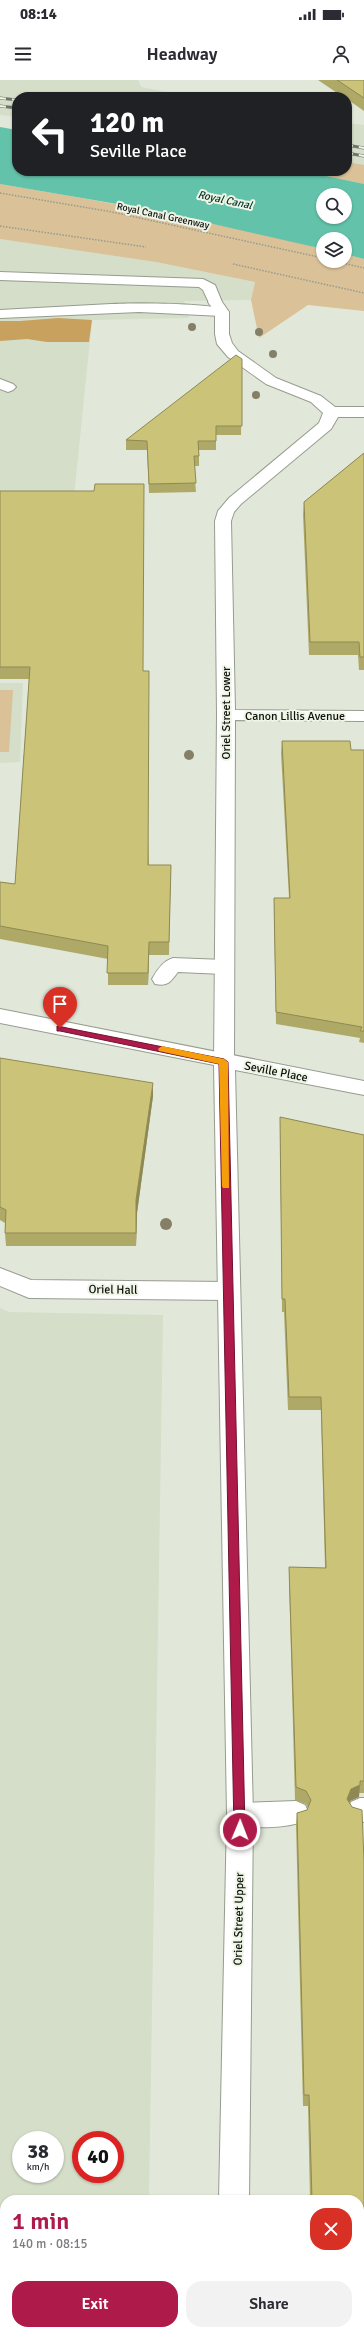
<!DOCTYPE html>
<html lang="en">
<head>
<meta charset="utf-8">
<style>
  :root { --surface:#fff; --page:#f2f2f3; --text:#2b2b33; --muted:#7c7c81; --accent:#ae1b4a }
  body { margin:0; font-family:Signika,sans-serif; background:var(--page); color:var(--text); height:100vh; display:flex; flex-direction:column; font-size:15px; white-space:nowrap }
  * { box-sizing:border-box; margin:0 }
  p { font-size:13px; color:var(--muted) }
  .icon { flex:none; width:22px; height:22px; fill:none; stroke:currentColor; stroke-width:2; stroke-linecap:round; stroke-linejoin:round }
  .map { position:relative; flex:1; overflow:hidden }
  .side { position:absolute; left:0px; top:2115px; width:364px; height:140px; display:flex; flex-direction:column; background:var(--surface); border-radius:16px 16px 0 0; box-shadow:0 1px 3px #0004 }
  .side>* { flex:none }
  .guide { position:absolute; left:12px; top:12px; width:340px; height:84px; border-radius:16px; box-shadow:0 1px 3px #0004; background:#202124; color:#fff; overflow:hidden }
  .tools { position:absolute; left:316px; top:108px; display:grid; gap:8px }
  .tools a { display:grid; place-items:center; width:36px; height:36px; border-radius:50%; background:var(--surface); box-shadow:0 1px 3px #0004; font-size:20px }
  .speed { position:absolute; left:12px; top:2051px; display:flex; gap:8px; font-size:20px; font-weight:700; text-align:center }
  .speed>* { display:grid; place-content:center; width:52px; height:52px; border-radius:50%; background:var(--surface); box-shadow:0 1px 3px #0004; line-height:1 }
  .speed small { font-size:10px; font-weight:400 }
  .speed .limit { border:6px solid #d22; background:#fff; color:#111 }
  .pin { position:absolute; display:grid; place-items:center; width:34px; height:34px; color:#fff; margin:-41px -17px; border-radius:50% 50% 50% 0; rotate:-45deg; box-shadow:0 0 4px #0007 }
  .pin .icon { rotate:45deg }
  .me { position:absolute; width:44px; margin:-22px; rotate:1deg; stroke-linejoin:round; filter:drop-shadow(0 0 3px #0008) }
  .turn { display:flex; align-items:center; gap:14px; height:84px; padding:0 12px; font-size:18px }
  .turn .icon { width:52px; height:52px; stroke-width:2.5 }
  .turn b { display:block; font-size:28px; line-height:34px }
  .round { display:grid; place-items:center; flex:none; width:42px; height:42px; border-radius:16px; background:var(--page) }
  .overview { display:flex; align-items:center; justify-content:space-between; height:68px; padding:0 12px }
  h1 { font-size:24px; font-weight:600; line-height:30px; color:var(--accent) }
  .action { display:flex; gap:8px; margin-top:auto; padding:8px 12px }
  .action a { flex:1; height:46px; border-radius:16px; background:var(--accent); color:#fff; font-size:16px; font-weight:600; line-height:46px; text-align:center }
  .action a+a { background:var(--page); color:var(--text) }
  .status { display:flex; justify-content:space-between; align-items:center; height:28px; padding:0 20px; background:var(--surface); direction:ltr }
  .status svg { height:11px; fill:currentColor }
  header { display:flex; justify-content:space-between; align-items:center; height:52px; padding:0 12px; background:var(--surface); font-size:18px; font-weight:600 }
  .map>svg:first-child { display:block }
  .built { fill:#d4dec8; fill-rule:evenodd }
  .green { fill:#dac197 }
  .forest { fill:#c8a15e }
  .water { fill:#63c2aa; fill-rule:evenodd }
  .lines { fill:none; stroke-linecap:round; stroke-linejoin:round }
  .lane-casing { stroke:#969c8f; stroke-width:2 }
  .street-casing { stroke:#969c8f; stroke-width:2 }
  .secondary-casing { stroke:#969c8f; stroke-width:2 }
  .path { stroke:#969b90; stroke-width:1.5; stroke-dasharray:1.5 1.5; stroke-linecap:butt }
  .lane { fill:#fff; fill-rule:evenodd }
  .street { fill:#fff; fill-rule:evenodd }
  .secondary { fill:#fff; fill-rule:evenodd }
  .rail-casing { stroke:#6f746a; stroke-width:3 }
  .rail { stroke:#eef5e6; stroke-width:2; stroke-dasharray:6; stroke-linecap:butt }
  .tree { fill:#857f67 }
  .wall { fill:#afa967 }
  .shaded-wall { fill:#8e8954 }
  .building { fill:#cbc478; stroke:#8e8954 }
  .route { fill:#ae1b4a; stroke:#711230 }
  .slow { fill:#f59e0b }
  .labels { text-anchor:middle; dominant-baseline:central; stroke-width:4; stroke-linejoin:round; paint-order:stroke }
  .far-street-label { font-size:10px; fill:#0e100b; stroke:#eef5e6 }
  .far-water-label { font-size:11px; font-style:italic; fill:#06342a; stroke:#eef5e6 }
  .street-label { font-size:12px; fill:#0e100b; stroke:#eef5e6 }
</style>
</head>
<body>
<div class="status"><b>08:14</b><svg viewBox="0 0 49 12"><path d="M0 12V9h3v3zM5 12V6h3v6zM10 12V3h3v9zM15 12V0h3v12zM26 1h20v11H26zM47 4h2v5h-2z"/></svg></div>
<header><svg class="icon" aria-label="menu" viewBox="0 0 24 24"><path d="M4 6h16M4 12h16M4 18h16"/></svg>Headway<svg class="icon" aria-label="person" viewBox="0 0 24 24"><circle cx="12" cy="8" r="4"/><path d="M4 21q1-7 8-7t8 7"/></svg></header>
<div class="map">
<svg width="364" height="2255" viewBox="0 0 364 2255">
  <rect width="100%" height="100%" fill="#e1e8d9"/>
  <g class="built">
    <polygon points="0,0 138,0 141,7 193,17 17,17 17,37 0,35"/>
    <polygon points="347,43 364,45 364,104 303,91 347,91"/>
    <polygon points="0,159 156,182 255,202 251,220 184,221 189,238 92,240 74,417 0,416"/>
    <polygon points="0,603 23,603 20,682 0,683"/>
    <path d="M0 1228 9 1232 163 1235 149 2120H5V2250H150V2255H0ZM21 2060H55V2094H21ZM81 2060H115V2094H81Z"/>
  </g>
  <g class="green">
    <polygon points="347,82 364,85 364,104 303,91 347,91"/>
    <path d="M0 104C109 122 216 142 323 169V181H345V174L364 179V231L308 225 259 258 251 220 255 202 156 182 0 159Z"/>
    <polygon points="0,610 13,610 9,672 0,672"/>
  </g>
  <polygon class="forest" points="58,238 92,240 89,262 47,262 27,259 0,261 0,241 20,241"/>
  <path class="water" d="M0 47 17 50V91H303L364 104V179L345 174V159H323V169L152 130 0 104ZM323 115H345V137H323Z"/>
  <g class="lines">
    <defs>
      <g id="lane">
        <polygon points="0,192 203,199 215,205 222,222 220,225 210,225 203,210 199,207 0,200"/>
        <path d="M111 224C128 223 222 222 229 232L222 236 139 232 0 238V230Z"/>
        <polygon points="0,299 13,304 16,307 13,310 8,312 0,309"/>
        <path d="M173 878 224 880 231 882 234 887 231 892 224 894 178 892C171 901 168 907 155 904L152 899C157 890 163 881 173 878Z"/>
        <polygon points="360,1718 364,1718 364,1742 351,1738 347,1730 351,1722"/>
        <path d="M296 1721 305 1725 309 1733 305 1741C288 1748 248 1750 230 1743L227 1735 230 1727 240 1723Z"/>
      </g>
      <g id="street">
        <polygon points="215,218 220,219 229,232 229,254 232,263 238,271 276,298 321,316 335,327 364,327 364,337 338,337 331,349 241,424 234,432 231,441 235,630 364,631 364,641 235,640 234,982 231,987 224,989 217,987 214,982 217,635 215,441 218,431 229,418 319,343 323,333 311,322 266,304 228,277 217,264 215,254 215,232 208,222"/>
        <polygon points="0,1188 31,1200 228,1202 236,1205 239,1211 236,1217 228,1220 29,1218 0,1206"/>
      </g>
      <g id="secondary">
        <polygon points="0,929 364,1001 364,1015 235,990 253,1735 249,2120 219,2120 227,1735 214,985 0,943"/>
        <rect x="216" y="2250" width="32" height="5"/>
      </g>
    </defs>
    <use href="#lane" class="lane-casing"/>
    <use href="#street" class="street-casing"/>
    <use href="#secondary" class="secondary-casing"/>
    <g class="path">
      <polyline points="0,113 112,132 323,178"/>
      <polyline points="0,146 146,167"/>
      <polyline points="334,181 364,188"/>
      <polyline points="233,184 364,213"/>
    </g>
    <use href="#lane" class="lane"/>
    <use href="#street" class="street"/>
    <use href="#secondary" class="secondary"/>
    <defs>
      <g id="rail">
        <polyline points="0,18 17,20"/>
        <polyline points="0,26 17,28"/>
        <polyline points="347,65 364,68"/>
        <polyline points="347,73 364,76"/>
      </g>
    </defs>
    <use href="#rail" class="rail-casing"/>
    <use href="#rail" class="rail"/>
  </g>
  <g class="tree">
    <circle cx="192" cy="247" r="4"/>
    <circle cx="259" cy="252" r="4"/>
    <circle cx="273" cy="274" r="4"/>
    <circle cx="256" cy="315" r="4"/>
    <circle cx="189" cy="675" r="5"/>
    <circle cx="166" cy="1144" r="6"/>
  </g>
  <g class="wall">
    <polygon points="318,0 364,0 364,31 347,19 347,17 343,17"/>
    <polygon points="242,279 241,355 216,355 216,370 199,370 199,386 194,386 196,412 149,413 147,370 126,370 126,360"/>
    <polygon points="364,373 364,590 359,590 358,575 309,575 303,435 304,422"/>
    <polygon points="0,411 143,591 149,785 171,785 169,875 149,875 148,905 108,905 108,879 0,859 0,802 15,804 29,599 0,599"/>
    <polygon points="282,661 351,670 364,670 364,963 359,962 360,958 276,944 274,830 274,818 289,818 281,673"/>
    <polygon points="0,978 153,1016 137,1133 136,1166 6,1166 5,1153 5,1143 0,1140"/>
    <polygon points="280,1037 364,1055 364,1713 359,1713 359,1717 350,1721 349,1723 364,2255 314,2255 313,2250 359,2250 359,2120 310,2120 308,2026 303,2026 296,1745 297,1733 307,1730 308,1728 306,1724 295,1720 289,1500 289,1487 325,1488 321,1330 288,1330 284,1232 282,1232 280,1051"/>
  </g>
  <g class="shaded-wall">
    <polygon points="149,862 149,875 148,905 148,893"/>
    <polygon points="153,1003 153,1016 137,1133 136,1166 136,1120"/>
    <polygon points="360,1705 359,1717 350,1721 346,1731 347,1719 351,1709"/>
  </g>
  <g class="building">
    <polygon points="337,0 364,0 364,18"/>
    <polygon points="236,275 242,279 242,346 216,346 216,361 198,361 199,376 194,376 196,403 149,404 147,361 126,360"/>
    <polygon points="364,373 364,577 360,577 359,562 310,562 304,422"/>
    <polygon points="95,404 144,404 143,591 149,591 148,785 171,785 169,862 149,862 148,893 107,893 108,866 0,846 0,802 15,804 30,587 0,587 0,411 94,411"/>
    <polygon points="282,661 350,661 351,670 364,670 364,951 360,951 362,947 276,932 274,818 290,818"/>
    <polygon points="0,978 153,1003 136,1120 136,1153 5,1153 6,1130 0,1127"/>
    <polygon points="280,1037 364,1055 364,1701 360,1701 360,1705 351,1709 347,1719 352,1727 362,1730 364,1782 364,2255 315,2255 315,2250 359,2250 359,2120 312,2120 309,2015 304,2015 297,1733 307,1730 311,1720 306,1711 296,1707 289,1487 326,1488 321,1317 289,1317 285,1219 282,1219"/>
  </g>
  <polygon class="route" points="57,946 224,979 228,982 245,1750 240,1755 234,1750 219,984 60,951 57,951"/>
  <polygon class="slow" points="162,966 224,979 228,982 229,1108 223,1108 222,1106 219,984 159,971 158,969"/>
  <g class="labels">
    <g class="far-street-label">
      <text transform="translate(163 136) rotate(12)">Royal Canal Greenway</text>
    </g>
    <g class="far-water-label">
      <text transform="translate(225 120) rotate(12)">Royal Canal</text>
    </g>
    <g class="street-label">
      <text transform="translate(226 633) rotate(-90)">Oriel Street Lower</text>
      <text x="295" y="636">Canon Lillis Avenue</text>
      <text transform="translate(276 992) rotate(11)">Seville Place</text>
      <text transform="translate(113 1210) rotate(1)">Oriel Hall</text>
      <text transform="translate(239 1839) rotate(-89)">Oriel Street Upper</text>
    </g>
  </g>
</svg>
<div class="tools">
<a><svg class="icon" aria-label="search" viewBox="0 0 24 24"><circle cx="10" cy="10" r="6"/><path d="M15 15l6 6"/></svg></a>
<a><svg class="icon" aria-label="layers" viewBox="0 0 24 24"><path d="M12 4l9 5-9 5-9-5zM3 14l9 5 9-5"/></svg></a>
</div>
<div class="speed"><div>38<small>km/h</small></div><div class="limit">40</div></div>
<div class="pin" style="left:60px;top:948px;background:#d93025"><svg class="icon" aria-label="arrive" viewBox="0 0 24 24"><path d="M6 21V4h12l-3 4 3 4H6"/></svg></div>
<svg class="me" style="left:240px;top:1750px" viewBox="-20 -20 40 40"><circle r="17" fill="#ae1b4a" stroke="#fff" stroke-width="3"/><path d="M0-11L8 9 0 5-8 9z" fill="#fff"/></svg>
<div class="guide">
<div class="turn"><svg class="icon" aria-label="left" viewBox="0 0 24 24"><path d="M17 20v-9H6M10 6l-5 5 5 5"/></svg><div><b>120 m</b>Seville Place</div></div>
</div>
<section class="side">
<div class="overview"><div><h1>1 min</h1><p>140 m · 08:15</p></div><a class="round" style="background:#d93025;color:#fff"><svg class="icon" aria-label="close" viewBox="0 0 24 24"><path d="M6 6l12 12M18 6L6 18"/></svg></a></div>
<div class="action"><a>Exit</a><a>Share</a></div>
</section>
</div>
</body>
</html>
